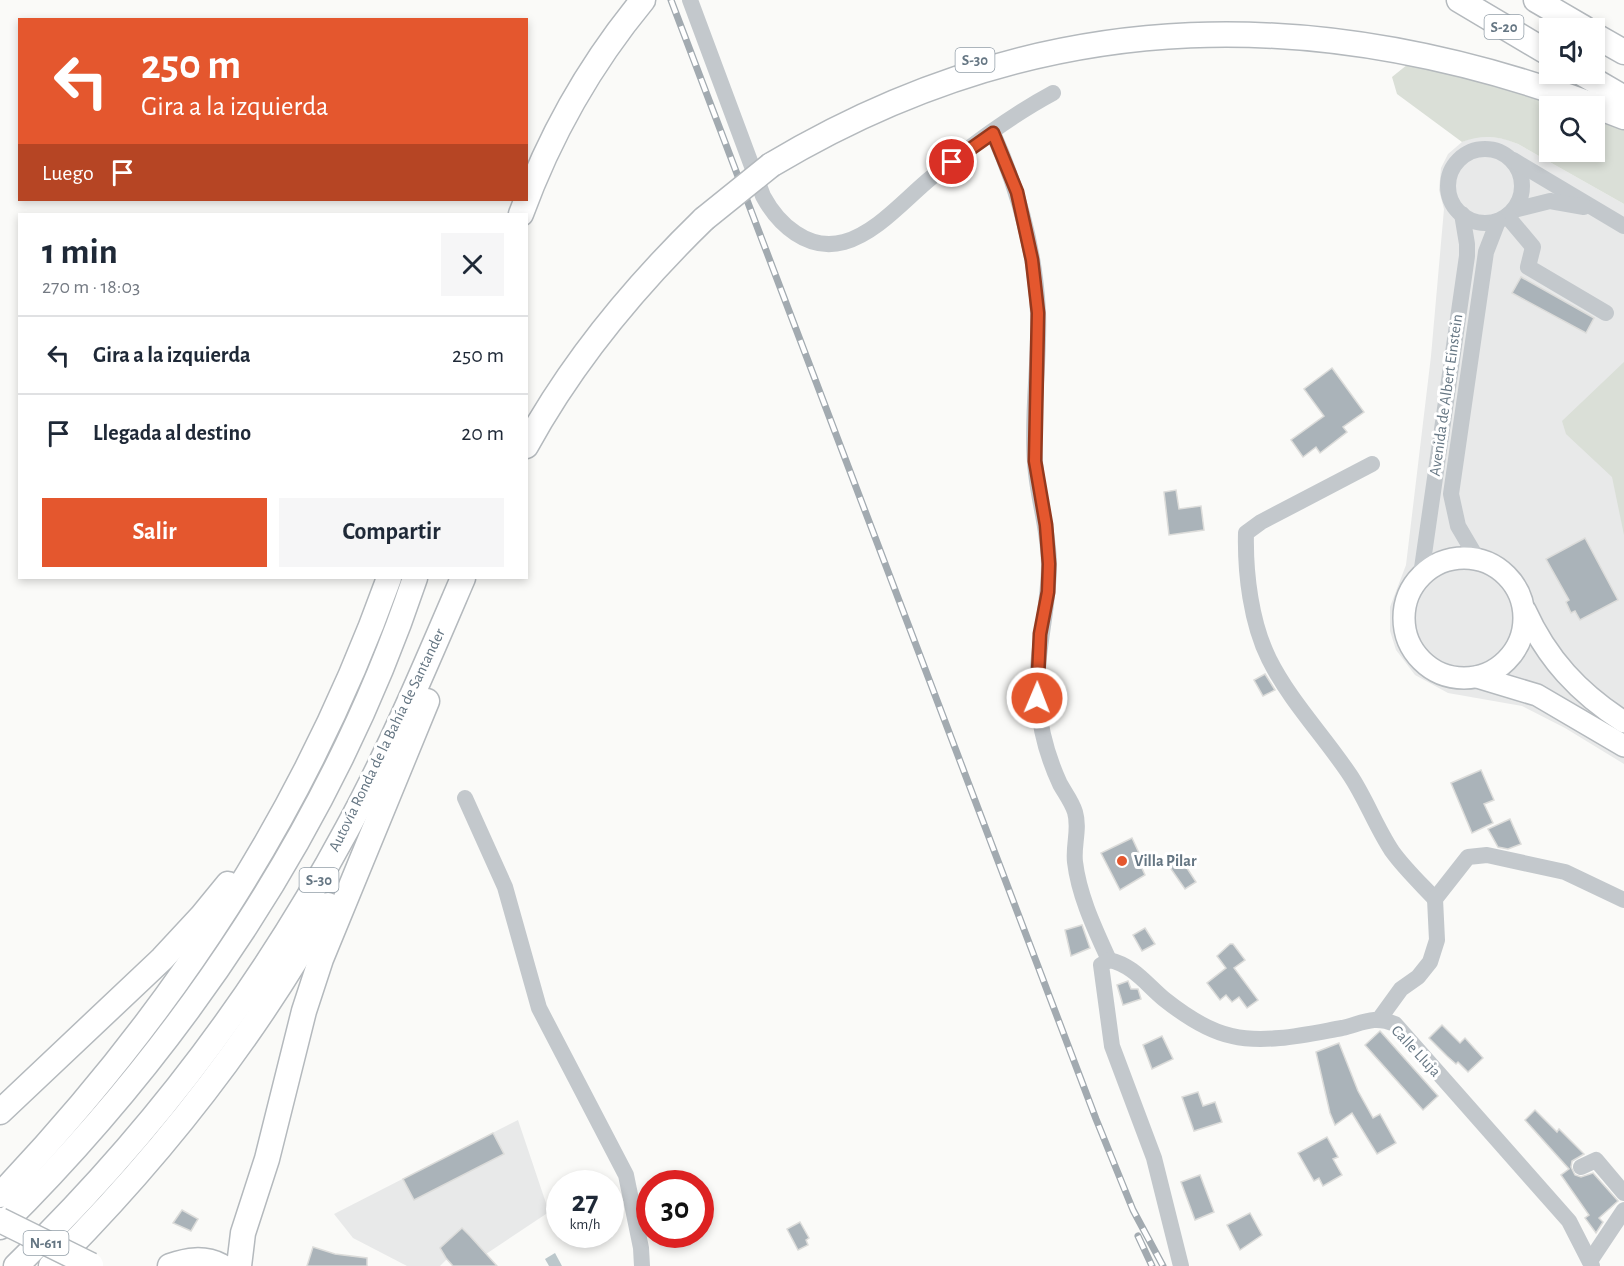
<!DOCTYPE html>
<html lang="es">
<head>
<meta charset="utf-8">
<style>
  :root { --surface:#fff; --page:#f6f6f7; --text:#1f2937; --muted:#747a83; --line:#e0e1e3; --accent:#e4572e }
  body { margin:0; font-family:"Alegreya Sans",sans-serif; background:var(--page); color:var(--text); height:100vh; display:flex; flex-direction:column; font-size:22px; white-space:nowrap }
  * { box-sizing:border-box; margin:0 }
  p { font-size:20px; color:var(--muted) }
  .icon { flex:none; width:33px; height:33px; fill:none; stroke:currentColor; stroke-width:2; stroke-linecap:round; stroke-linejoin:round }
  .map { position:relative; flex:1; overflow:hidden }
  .drawer { position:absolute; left:18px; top:213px; width:510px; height:366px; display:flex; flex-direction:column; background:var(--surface); border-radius:0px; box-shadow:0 3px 9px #0003 }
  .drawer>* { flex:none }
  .hud { position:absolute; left:18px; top:18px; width:510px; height:183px; border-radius:0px; box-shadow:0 3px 9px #0003; background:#e4572e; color:#fff; overflow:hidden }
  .controls { position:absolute; left:1539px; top:18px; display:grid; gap:12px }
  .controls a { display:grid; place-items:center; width:66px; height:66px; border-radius:0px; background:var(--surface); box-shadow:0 3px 9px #0003; font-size:30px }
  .speed { position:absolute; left:546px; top:1170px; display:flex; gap:12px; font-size:30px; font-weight:700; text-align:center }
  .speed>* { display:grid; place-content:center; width:78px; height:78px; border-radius:50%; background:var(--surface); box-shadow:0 3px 9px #0003; line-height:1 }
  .speed small { font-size:15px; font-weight:400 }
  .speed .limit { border:9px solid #d22; background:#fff; color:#111 }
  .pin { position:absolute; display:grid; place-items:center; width:51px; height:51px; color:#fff; margin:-26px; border:3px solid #fff; border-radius:50%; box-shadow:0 2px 6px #0007 }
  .me { position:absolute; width:66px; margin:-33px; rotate:1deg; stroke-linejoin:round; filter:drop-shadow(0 0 4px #0008) }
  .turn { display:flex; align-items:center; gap:21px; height:126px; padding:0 24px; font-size:27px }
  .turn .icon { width:78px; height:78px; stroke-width:2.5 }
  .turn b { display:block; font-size:42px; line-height:51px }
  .then { display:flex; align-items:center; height:57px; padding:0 24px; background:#0003; gap:12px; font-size:22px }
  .round { display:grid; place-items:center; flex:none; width:63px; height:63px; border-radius:0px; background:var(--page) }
  .head { display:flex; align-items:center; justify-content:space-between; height:102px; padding:0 24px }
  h1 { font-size:36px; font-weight:700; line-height:45px }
  .cta { display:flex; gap:12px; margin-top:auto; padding:12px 24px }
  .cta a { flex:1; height:69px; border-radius:0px; background:var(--accent); color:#fff; font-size:24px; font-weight:700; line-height:69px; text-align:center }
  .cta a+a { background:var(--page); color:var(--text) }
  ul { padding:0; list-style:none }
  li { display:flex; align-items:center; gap:18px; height:78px; padding:0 24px; border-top:2px solid var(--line) }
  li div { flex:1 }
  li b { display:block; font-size:22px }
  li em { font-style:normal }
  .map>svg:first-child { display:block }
  .built { fill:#e8e9e9 }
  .green { fill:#dadfd7 }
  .water { fill:#bbc7cb }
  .building { fill:#aab3b9; stroke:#dcdcda; stroke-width:1.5 }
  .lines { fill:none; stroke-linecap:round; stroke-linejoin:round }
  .major-casing { stroke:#b5babe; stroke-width:24 }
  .highway-casing { stroke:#b4b9bd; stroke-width:27 }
  .minor { stroke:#c3c8cc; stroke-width:16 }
  .major { stroke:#fff; stroke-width:21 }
  .highway { stroke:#fff; stroke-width:24 }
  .rail-casing { stroke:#a2aab0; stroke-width:7 }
  .rail { stroke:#fff; stroke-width:4.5; stroke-dasharray:14; stroke-linecap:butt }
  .highway-bridge-casing { stroke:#b4b9bd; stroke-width:27; stroke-linecap:butt }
  .highway-bridge { stroke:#fff; stroke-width:24 }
  .route-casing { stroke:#94391e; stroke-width:15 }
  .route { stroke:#e4572e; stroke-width:10 }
  .poi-dot { fill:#e4572e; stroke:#fff; stroke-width:2 }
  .labels { text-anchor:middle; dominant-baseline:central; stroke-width:6; stroke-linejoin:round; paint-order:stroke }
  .shield { fill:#fff; stroke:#939fa8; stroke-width:1.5 }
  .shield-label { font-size:15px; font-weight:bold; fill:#657683 }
  .street-label { font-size:16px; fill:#657683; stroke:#fff }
  .poi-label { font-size:16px; font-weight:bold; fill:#657683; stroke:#fff; text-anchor:start }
</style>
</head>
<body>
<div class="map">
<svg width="1624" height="1266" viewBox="0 0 1624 1266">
  <rect width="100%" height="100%" fill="#fafaf8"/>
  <g class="built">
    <polygon points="1478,135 1505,139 1518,144 1624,204 1624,764 1565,728 1522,706 1448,693 1415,675 1396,650 1390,631 1390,607 1406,565 1431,356 1444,209 1439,190 1441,168 1448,154 1462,142"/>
    <polygon points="518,1120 549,1212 486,1254 469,1237 440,1266 407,1266 353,1238 334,1214"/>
  </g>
  <g class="green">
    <path d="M1423 52 1577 106H1550V152H1594L1595 115 1624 130V204L1518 144C1498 136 1482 134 1462 142L1397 94 1392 77Z"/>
    <polygon points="1624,362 1624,535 1612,477 1566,434 1562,421"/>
  </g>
  <polygon class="water" points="555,1253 562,1266 549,1266 545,1259"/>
  <g class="building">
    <polygon points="1521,277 1594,318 1586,333 1512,293"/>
    <polygon points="1332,368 1364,412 1343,427 1347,432 1320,453 1316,447 1303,457 1291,440 1324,416 1304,389"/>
    <polygon points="1176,490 1179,509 1201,506 1204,530 1169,535 1164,492"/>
    <polygon points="1585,538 1618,600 1580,620 1575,611 1571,613 1566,602 1569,600 1546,559"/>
    <polygon points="1265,674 1275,690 1263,696 1254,680"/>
    <polygon points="1481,770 1494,800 1484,804 1493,823 1472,833 1451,783"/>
    <polygon points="1510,819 1521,844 1508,849 1498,847 1488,829"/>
    <polygon points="1132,838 1139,853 1136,855 1145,875 1120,890 1101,853"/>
    <polygon points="1181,859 1196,882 1185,889 1169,866"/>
    <polygon points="1082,925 1090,948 1071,956 1065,930"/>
    <polygon points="1145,928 1155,944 1142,951 1133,935"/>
    <polygon points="1230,944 1233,944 1245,960 1234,968 1258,1000 1247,1008 1239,997 1232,1002 1226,995 1220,1000 1207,983 1226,968 1217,956"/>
    <polygon points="1128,981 1131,989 1138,989 1141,999 1123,1005 1117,985"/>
    <polygon points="1442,1025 1460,1043 1465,1038 1483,1058 1468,1072 1458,1062 1456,1064 1447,1056 1429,1038"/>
    <polygon points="1380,1031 1438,1096 1423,1110 1365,1045"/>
    <polygon points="1162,1036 1173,1059 1152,1069 1143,1045"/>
    <polygon points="1339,1043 1358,1091 1373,1118 1380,1114 1396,1143 1377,1154 1352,1113 1335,1125 1330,1113 1316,1052"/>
    <polygon points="1198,1092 1203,1106 1215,1102 1222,1122 1194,1131 1182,1097"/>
    <polygon points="1535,1110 1557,1132 1559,1129 1584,1154 1572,1161 1571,1167 1575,1175 1581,1177 1593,1173 1618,1201 1599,1218 1603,1222 1596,1233 1585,1218 1589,1215 1561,1175 1569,1169 1525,1120"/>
    <polygon points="493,1133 504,1154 414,1200 403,1179"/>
    <polygon points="1327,1137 1338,1157 1333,1159 1342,1175 1323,1186 1319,1178 1314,1181 1298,1153"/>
    <polygon points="1200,1175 1214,1212 1195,1220 1181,1182"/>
    <polygon points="182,1210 198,1219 191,1231 173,1223"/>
    <polygon points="1250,1213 1262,1235 1240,1250 1227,1225"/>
    <polygon points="800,1222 809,1238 806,1240 808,1245 798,1250 787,1229"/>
    <polygon points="462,1228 470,1236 497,1266 453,1266 446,1258 440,1248"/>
    <polygon points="313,1247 335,1254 367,1258 367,1266 307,1266"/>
  </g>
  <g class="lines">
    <defs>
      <g id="major">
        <circle cx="1464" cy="618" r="60"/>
        <path d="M1525 610C1547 659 1579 693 1624 722"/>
        <polyline points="1477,677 1537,695 1624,746"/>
      </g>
      <g id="highway">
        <polyline points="1459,0 1550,54"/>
        <polyline points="1536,0 1584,28"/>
        <polyline points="1594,35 1624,52"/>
        <polyline points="1583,74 1624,98"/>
        <path d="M771 165C1047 0 1328 0 1624 117"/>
        <path d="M521 214C549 137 591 63 643 0"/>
        <path d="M526 446C573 360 634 287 704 219"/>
        <polyline points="0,1112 162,959 201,917 228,884"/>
        <path d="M0 1195C172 1014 305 813 389 578"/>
        <path d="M0 1227C183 1046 333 823 415 578"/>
        <path d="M16 1266C148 1138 260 991 347 829 391 748 427 662 463 578"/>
        <path d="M51 1266C158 1159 254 1038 328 905"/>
        <path d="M170 1266C187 1260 204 1257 221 1266"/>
        <polyline points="239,1266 243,1233 267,1159 304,1011 321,959 427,701"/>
      </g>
    </defs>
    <use href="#major" class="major-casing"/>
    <use href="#highway" class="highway-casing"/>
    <g class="minor">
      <path d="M690 0 763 196C778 224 808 252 844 242 877 233 906 198 932 177 970 147 1010 116 1053 93"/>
      <path d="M993 133C1018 189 1035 250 1038 312 1040 362 1031 412 1035 462 1037 497 1049 530 1049 565 1049 611 1034 655 1038 701 1040 729 1048 758 1060 784 1065 793 1072 802 1075 812 1080 829 1073 845 1075 862 1079 896 1095 929 1109 960"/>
      <circle cx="1485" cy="186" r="37"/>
      <polyline points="1513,160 1624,226"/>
      <polyline points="1514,210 1550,201 1584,207"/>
      <polyline points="1507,216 1533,247 1528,267 1606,313"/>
      <path d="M1372 464 1261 522 1246 533C1245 573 1251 623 1269 659 1290 701 1324 736 1350 775 1366 799 1376 827 1392 851 1404 868 1421 884 1435 899"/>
      <polyline points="1478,560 1458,526 1451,494 1486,252 1498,221"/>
      <polyline points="1421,575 1467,256 1467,244 1462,214"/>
      <polyline points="465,798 505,887 539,1008 626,1175 641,1248 642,1266"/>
      <polyline points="1380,1018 1401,989 1418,977 1430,962 1437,940 1435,899 1468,857 1487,855 1565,872 1624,900"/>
      <polyline points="1581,1167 1596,1160 1624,1193"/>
      <polyline points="1590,1261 1624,1210"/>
      <path d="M1181 1266 1154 1158 1112 1046 1101 965 1109 960C1133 965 1146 984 1164 999 1184 1015 1208 1031 1232 1036 1266 1044 1308 1034 1342 1028 1363 1023 1374 1015 1395 1024L1569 1221 1592 1266"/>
    </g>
    <use href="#major" class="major"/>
    <use href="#highway" class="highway"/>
    <defs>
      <g id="rail">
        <polyline points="671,0 1096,1119 1133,1210 1163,1266"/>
        <polyline points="1138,1236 1152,1266"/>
      </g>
    </defs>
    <use href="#rail" class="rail-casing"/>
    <use href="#rail" class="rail"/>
    <defs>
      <g id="highway-bridge">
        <polyline points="704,219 771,165"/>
        <polyline points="0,1220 91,1265"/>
      </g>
    </defs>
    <use href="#highway-bridge" class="highway-bridge-casing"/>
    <use href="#highway-bridge" class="highway-bridge"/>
  </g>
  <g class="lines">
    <defs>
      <polyline id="route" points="952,162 993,133 1017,192 1032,260 1038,313 1035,461 1046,525 1049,564 1048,592 1040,634 1037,698"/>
    </defs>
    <use href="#route" class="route-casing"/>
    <use href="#route" class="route"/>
  </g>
  <circle class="poi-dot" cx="1122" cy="861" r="6"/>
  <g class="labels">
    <g class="shield">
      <rect x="1484.5" y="15" width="39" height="24" rx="4.5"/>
      <rect x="955.5" y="48" width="39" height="24" rx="4.5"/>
      <rect x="299.5" y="868" width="39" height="24" rx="4.5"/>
      <rect x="23.5" y="1231" width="45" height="24" rx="4.5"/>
    </g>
    <g class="shield-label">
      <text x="1504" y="27">S-20</text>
      <text x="975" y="60">S-30</text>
      <text x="319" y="880">S-30</text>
      <text x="46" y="1243">N-611</text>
    </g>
    <g class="street-label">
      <text transform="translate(1446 395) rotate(-82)">Avenida de Albert Einstein</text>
      <text transform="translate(387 740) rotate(-64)">Autovía Ronda de la Bahía de Santander</text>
      <text transform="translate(1416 1051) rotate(47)">Calle Lluja</text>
    </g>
    <g class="poi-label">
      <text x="1134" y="861">Villa Pilar</text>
    </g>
  </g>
</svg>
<div class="controls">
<a><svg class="icon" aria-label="sound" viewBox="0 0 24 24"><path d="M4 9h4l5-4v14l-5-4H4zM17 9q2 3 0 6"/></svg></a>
<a><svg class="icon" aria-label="search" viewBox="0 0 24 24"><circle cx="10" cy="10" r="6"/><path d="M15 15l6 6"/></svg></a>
</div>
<div class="speed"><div>27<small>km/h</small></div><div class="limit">30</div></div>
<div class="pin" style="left:952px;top:162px;background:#d93025"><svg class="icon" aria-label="arrive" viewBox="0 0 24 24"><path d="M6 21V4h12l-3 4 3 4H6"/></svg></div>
<svg class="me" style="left:1037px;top:698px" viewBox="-20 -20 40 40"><circle r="17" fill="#e4572e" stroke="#fff" stroke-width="3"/><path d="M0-11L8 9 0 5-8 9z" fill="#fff"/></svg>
<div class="hud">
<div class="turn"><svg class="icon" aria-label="left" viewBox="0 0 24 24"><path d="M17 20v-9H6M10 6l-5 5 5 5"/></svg><div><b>250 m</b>Gira a la izquierda</div></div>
<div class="then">Luego<svg class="icon" aria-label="arrive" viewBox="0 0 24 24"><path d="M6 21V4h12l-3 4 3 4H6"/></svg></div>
</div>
<section class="drawer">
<div class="head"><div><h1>1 min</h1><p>270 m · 18:03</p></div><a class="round"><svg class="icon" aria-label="close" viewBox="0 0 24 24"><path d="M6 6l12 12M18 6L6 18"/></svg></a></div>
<ul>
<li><svg class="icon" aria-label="left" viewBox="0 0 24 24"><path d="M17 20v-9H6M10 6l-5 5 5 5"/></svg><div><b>Gira a la izquierda</b></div><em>250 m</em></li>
<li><svg class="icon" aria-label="arrive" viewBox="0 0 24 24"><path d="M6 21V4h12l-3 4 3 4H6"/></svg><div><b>Llegada al destino</b></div><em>20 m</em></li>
</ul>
<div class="cta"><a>Salir</a><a>Compartir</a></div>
</section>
</div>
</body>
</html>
